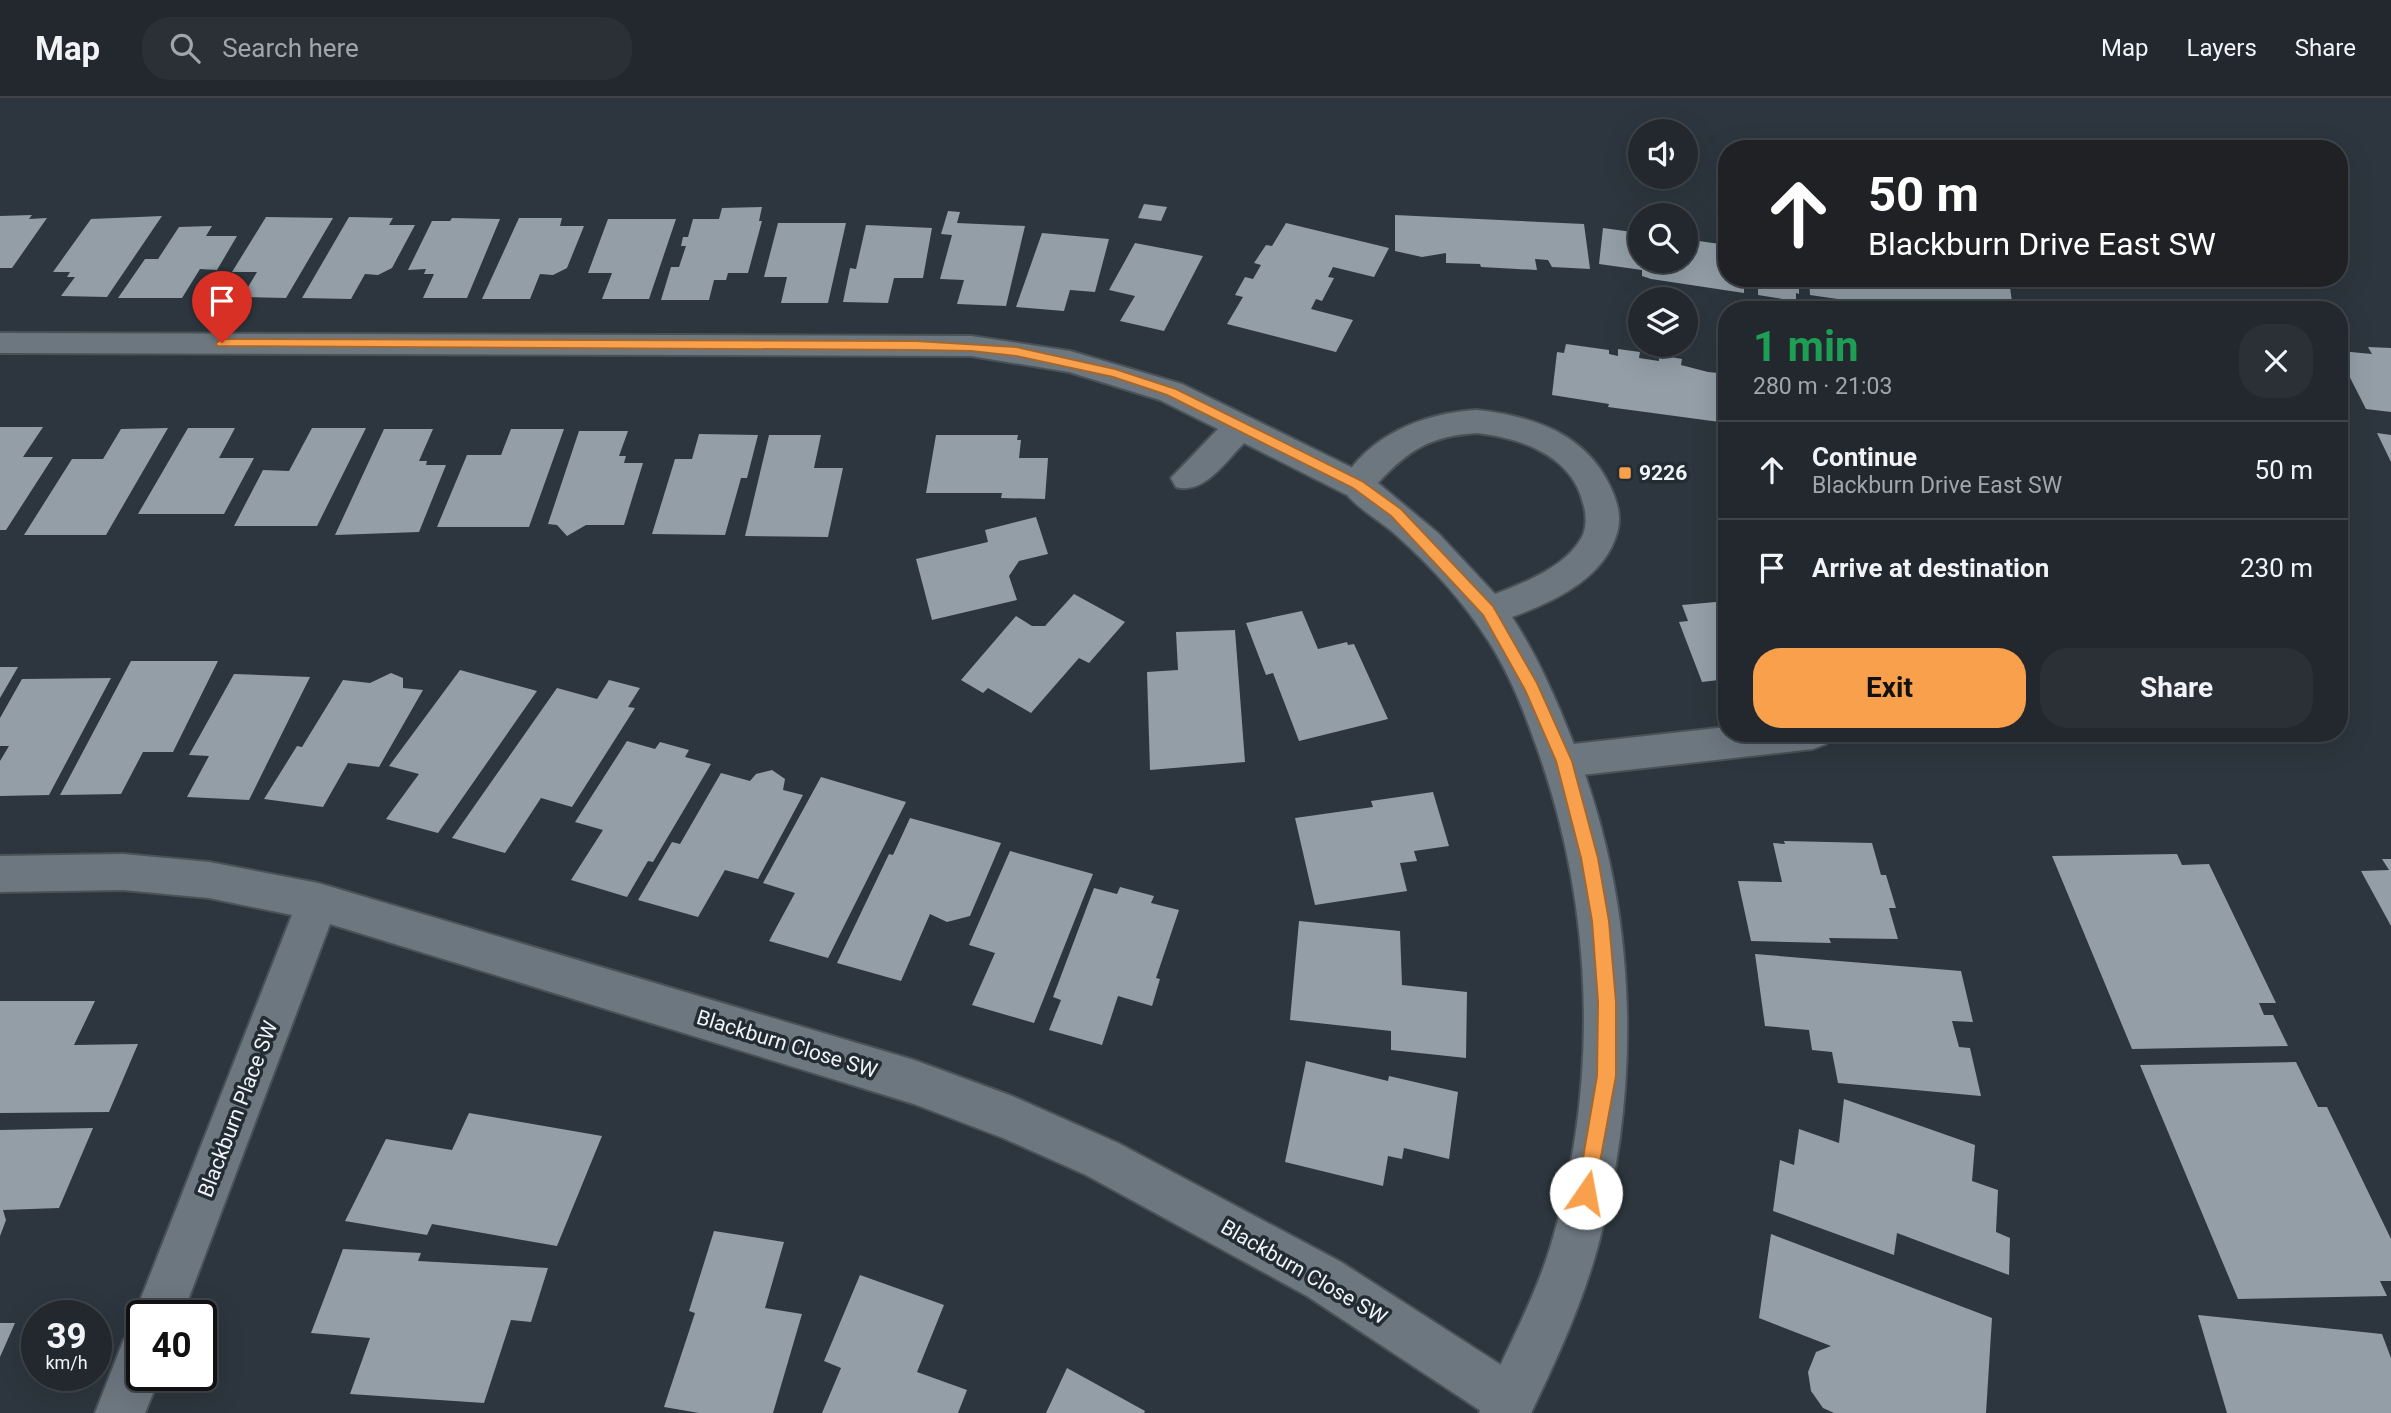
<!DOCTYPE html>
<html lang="en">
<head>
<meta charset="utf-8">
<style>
  :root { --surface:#22282e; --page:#2a3036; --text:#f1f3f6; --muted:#a2a6aa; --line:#3f444a; --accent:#f9a04c }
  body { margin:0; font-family:Roboto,sans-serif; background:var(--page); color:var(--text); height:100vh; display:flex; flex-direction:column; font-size:26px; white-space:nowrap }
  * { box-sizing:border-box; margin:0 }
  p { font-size:23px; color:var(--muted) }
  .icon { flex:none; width:38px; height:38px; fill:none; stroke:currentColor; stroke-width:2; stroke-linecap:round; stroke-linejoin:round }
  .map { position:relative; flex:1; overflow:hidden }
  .side { position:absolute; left:1718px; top:203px; width:630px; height:441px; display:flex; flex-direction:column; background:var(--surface); border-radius:28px; box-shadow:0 7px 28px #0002,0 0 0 2px var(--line) }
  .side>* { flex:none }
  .guide { position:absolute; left:1718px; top:42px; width:630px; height:147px; border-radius:28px; box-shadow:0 7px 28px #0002,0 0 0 2px var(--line); background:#202124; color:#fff; overflow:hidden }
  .tools { position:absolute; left:1628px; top:21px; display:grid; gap:14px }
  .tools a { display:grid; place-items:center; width:70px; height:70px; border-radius:50%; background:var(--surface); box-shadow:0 7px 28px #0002,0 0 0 2px var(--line); font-size:35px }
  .speed { position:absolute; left:21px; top:1202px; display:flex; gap:14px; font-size:35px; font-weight:700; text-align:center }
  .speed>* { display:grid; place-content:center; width:91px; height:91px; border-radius:50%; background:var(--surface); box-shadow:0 7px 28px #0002,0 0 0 2px var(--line); line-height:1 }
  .speed small { font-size:18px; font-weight:400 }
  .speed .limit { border:4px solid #111; border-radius:10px; background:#fff; color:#111 }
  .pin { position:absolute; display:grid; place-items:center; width:60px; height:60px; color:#fff; margin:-72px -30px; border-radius:50% 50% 50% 0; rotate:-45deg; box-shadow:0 0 7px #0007 }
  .pin .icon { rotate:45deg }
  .me { position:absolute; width:77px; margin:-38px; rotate:12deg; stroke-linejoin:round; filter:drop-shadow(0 0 5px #0008) }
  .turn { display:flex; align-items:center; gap:24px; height:147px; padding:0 35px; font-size:32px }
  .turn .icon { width:91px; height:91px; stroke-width:2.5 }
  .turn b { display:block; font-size:49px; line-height:60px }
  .round { display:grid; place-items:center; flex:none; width:74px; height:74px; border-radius:28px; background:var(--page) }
  .overview { display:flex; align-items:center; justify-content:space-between; height:119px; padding:0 35px }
  h1 { font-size:42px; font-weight:700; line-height:52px; color:#1e9e55 }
  .action { display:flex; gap:14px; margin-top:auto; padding:14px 35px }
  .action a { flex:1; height:80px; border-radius:28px; background:var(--accent); color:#111; font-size:28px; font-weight:700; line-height:80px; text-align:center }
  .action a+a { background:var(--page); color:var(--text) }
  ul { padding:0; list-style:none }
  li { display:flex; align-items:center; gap:21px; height:98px; padding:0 35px; border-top:2px solid var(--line) }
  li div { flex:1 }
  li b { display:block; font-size:26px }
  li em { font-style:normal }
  header { display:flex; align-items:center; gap:42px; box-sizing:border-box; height:98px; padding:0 35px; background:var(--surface); border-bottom:2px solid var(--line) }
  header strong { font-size:33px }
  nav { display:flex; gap:38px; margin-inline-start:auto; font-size:24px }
  .search { width:490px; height:63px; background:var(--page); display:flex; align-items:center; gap:18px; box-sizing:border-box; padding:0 24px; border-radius:28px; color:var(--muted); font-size:26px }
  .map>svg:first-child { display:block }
  .building { fill:#939ea7 }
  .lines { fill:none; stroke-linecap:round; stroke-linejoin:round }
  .minor-casing { stroke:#495257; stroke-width:4 }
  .tertiary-casing { stroke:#495257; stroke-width:4 }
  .minor { fill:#6d7780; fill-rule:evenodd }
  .tertiary { fill:#6d7780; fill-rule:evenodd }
  .route { fill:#f9a04c; stroke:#a26831; stroke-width:2 }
  .poi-dot { fill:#f9a04c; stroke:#232c33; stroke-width:2.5 }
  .labels { text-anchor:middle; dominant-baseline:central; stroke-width:7; stroke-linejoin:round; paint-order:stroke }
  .poi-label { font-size:21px; font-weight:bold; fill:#eff5fa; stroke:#232c33; text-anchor:start }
  .street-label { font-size:21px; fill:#eff5fa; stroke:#232c33 }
</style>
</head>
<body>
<header>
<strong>Map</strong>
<div class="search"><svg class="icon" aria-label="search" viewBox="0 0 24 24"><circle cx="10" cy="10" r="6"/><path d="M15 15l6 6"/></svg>Search here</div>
<nav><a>Map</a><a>Layers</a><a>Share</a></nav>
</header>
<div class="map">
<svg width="2391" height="1315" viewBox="0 0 2391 1315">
  <rect width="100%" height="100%" fill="#2d363e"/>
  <g class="building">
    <polygon points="1144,106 1167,109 1161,123 1138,120"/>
    <polygon points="762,109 759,123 762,123 748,175 728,175 726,182 714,182 709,202 661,202 671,169 679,169 686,148 681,148 683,139 688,139 693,121 719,121 722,110"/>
    <polygon points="948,113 960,114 957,125 1025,128 1006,208 957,206 964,182 940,181 952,137 941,136"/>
    <polygon points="32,117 29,121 47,120 12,170 0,170 0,118"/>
    <polygon points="1395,117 1584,126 1590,171 1552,169 1548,162 1535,161 1537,172 1481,169 1480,166 1446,165 1446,155 1422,159 1395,153"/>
    <polygon points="162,118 107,199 61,198 75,179 67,179 70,174 53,174 91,121"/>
    <polygon points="266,119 333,120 286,200 242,199 257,174 232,174"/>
    <polygon points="349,119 393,120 389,127 415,127 392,170 378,177 365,176 351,201 302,200"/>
    <polygon points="452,120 500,121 467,200 423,200 434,176 424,176 426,171 408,172 432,123 450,123"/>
    <polygon points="519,120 562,120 560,128 584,128 567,170 553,177 540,176 530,201 482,201"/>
    <polygon points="608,121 676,121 649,201 602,201 612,175 588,175"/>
    <polygon points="778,125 846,125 828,205 781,205 787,179 764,179"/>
    <polygon points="1286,125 1389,150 1374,179 1333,169 1328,179 1334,180 1322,203 1316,201 1311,211 1353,222 1336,254 1227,226 1243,199 1235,197 1245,179 1253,181 1261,167 1254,165 1266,147 1272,148"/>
    <polygon points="866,127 932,130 923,180 894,180 888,205 843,204 850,170 856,171"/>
    <polygon points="212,128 206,138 237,138 217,172 200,171 182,200 118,200 145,161 158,161 179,129"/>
    <polygon points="1603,130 1640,135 1640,163 1685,163 1685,141 1727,147 1727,180 1799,180 1799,196 1796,195 1796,203 1758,197 1758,190 1744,188 1744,195 1651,181 1642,178 1642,172 1599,166"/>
    <polygon points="1042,135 1109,141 1095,194 1070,192 1064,213 1016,209"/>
    <polygon points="1135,145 1203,158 1164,233 1120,223 1135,198 1109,192"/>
    <polygon points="1809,180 1952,180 2010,189 2013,212 1865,212 1865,205 1810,197"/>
    <polygon points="1566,246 1609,252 1609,256 1618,258 1618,251 1640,254 1639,260 1659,263 1659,257 1682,261 1681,267 1708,274 1718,275 1719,270 1727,272 1727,325 1608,309 1609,306 1552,297 1557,254 1564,255"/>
    <polygon points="2368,249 2391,250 2391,314 2366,311 2340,260 2340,253 2372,256"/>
    <polygon points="0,329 43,329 23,359 53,359 6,432 0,432"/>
    <polygon points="168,330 106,437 24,437 72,361 103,361 121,331"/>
    <polygon points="188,330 235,330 219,360 254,360 224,416 138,416"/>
    <polygon points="312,330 366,330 317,428 234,428 263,372 289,373"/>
    <polygon points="384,331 433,331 419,363 427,363 426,367 446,367 419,434 335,437"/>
    <polygon points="511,331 564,331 529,429 437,429 467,357 501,357"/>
    <polygon points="579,333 628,333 619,358 626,358 624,365 643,365 624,427 586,427 567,438 557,427 548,426"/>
    <polygon points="2377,335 2391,337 2391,364"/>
    <polygon points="699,336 758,337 747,380 741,380 725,437 652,436 675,361 692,361"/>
    <polygon points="769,337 821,337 814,370 843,370 828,439 745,438"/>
    <polygon points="936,337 1018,337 1017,342 1021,342 1019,360 1048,360 1045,401 1001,400 1002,395 926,395"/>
    <polygon points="1036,419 1048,456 1019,463 1009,478 1017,502 932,522 916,461 988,444 985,432"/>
    <polygon points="1074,496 1125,524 1089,565 1079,560 1031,615 988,590 983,595 961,582 1016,518 1032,528 1045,528"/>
    <polygon points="1727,503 1727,581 1702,584 1679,524 1688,523 1682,507"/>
    <polygon points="1302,513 1318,551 1347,544 1348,547 1354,546 1388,621 1299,643 1273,575 1266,577 1246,525"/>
    <polygon points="1235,532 1245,664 1150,672 1147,574 1178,572 1176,534"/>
    <polygon points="131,563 218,563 173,654 143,654 121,696 60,697"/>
    <polygon points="0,569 18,569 0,600"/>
    <polygon points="460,572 537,593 438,735 386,721 419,676 389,668"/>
    <polygon points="391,575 403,580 403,590 423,592 379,669 348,665 323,709 264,701 297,648 302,649 343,582 370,585"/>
    <polygon points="234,576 310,579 249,702 187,699 209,658 189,657"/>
    <polygon points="111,580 49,697 0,698 0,663 9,648 0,648 0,620 22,581"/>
    <polygon points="609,582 640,590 628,609 635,610 572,709 541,700 505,755 452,740 557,590 597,601"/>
    <polygon points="627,643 655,651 660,644 689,652 685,659 711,666 653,764 648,763 627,799 571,782 603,732 575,724"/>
    <polygon points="772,672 785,681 783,692 803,697 758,781 725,772 698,819 638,802 672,744 680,746 721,675 750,683 756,676"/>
    <polygon points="821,679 906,704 828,860 769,843 795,795 763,785"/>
    <polygon points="1433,694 1449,748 1414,753 1417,763 1400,765 1407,793 1315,807 1295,720 1373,709 1371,703"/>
    <polygon points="910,720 1001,745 970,818 947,824 930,816 901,883 837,865 889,756 893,757"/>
    <polygon points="1784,743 1872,745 1881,777 1886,777 1896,810 1889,810 1898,841 1829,840 1831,845 1751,843 1738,783 1782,784 1773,745 1785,746"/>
    <polygon points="1010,753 1093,776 1034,925 972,907 995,855 969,847"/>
    <polygon points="2177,756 2182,767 2209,766 2276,905 2259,905 2264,917 2273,917 2288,948 2132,951 2052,758"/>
    <polygon points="2382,761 2391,761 2391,828 2361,773 2389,772"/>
    <polygon points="1120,789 1154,798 1151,805 1179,812 1156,880 1160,881 1152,908 1118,898 1102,947 1049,932 1061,902 1053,899 1094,790 1117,796"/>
    <polygon points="1299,823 1400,833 1402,887 1467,894 1466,960 1391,952 1391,933 1290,922"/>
    <polygon points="1755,856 1961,873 1973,924 1952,923 1959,949 1970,950 1981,998 1838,985 1832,954 1812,952 1809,932 1765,928"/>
    <polygon points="0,903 95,903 74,947 138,946 109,1014 0,1015"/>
    <polygon points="1306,963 1388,983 1389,978 1458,994 1449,1061 1404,1050 1402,1061 1388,1058 1383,1088 1285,1064"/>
    <polygon points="2296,964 2318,1009 2327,1009 2391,1141 2391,1183 2380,1183 2387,1198 2238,1201 2140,967"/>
    <polygon points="1844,1001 1975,1047 1972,1083 1998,1092 1996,1134 2010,1140 2009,1177 1897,1135 1894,1157 1773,1113 1780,1062 1794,1067 1799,1031 1839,1045"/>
    <polygon points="469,1015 602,1038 557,1148 432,1126 427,1137 345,1123 386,1041 452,1052"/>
    <polygon points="93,1030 59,1110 3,1112 6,1122 0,1138 0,1032"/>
    <polygon points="714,1133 784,1144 765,1210 802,1216 773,1315 699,1315 664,1309 695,1215 689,1213"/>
    <polygon points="1771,1136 1992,1220 1986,1315 1834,1315 1823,1310 1811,1293 1808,1274 1816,1254 1831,1248 1759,1220"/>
    <polygon points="343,1151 421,1155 418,1163 548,1170 531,1224 511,1222 484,1305 350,1296 370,1240 311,1235"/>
    <polygon points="860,1177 944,1207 917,1274 967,1292 958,1315 822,1315 841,1270 824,1263"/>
    <polygon points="2198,1217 2382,1236 2391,1260 2391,1315 2227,1315"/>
    <polygon points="0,1225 15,1225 0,1259"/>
    <polygon points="1067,1270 1145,1313 1144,1315 1046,1315"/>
  </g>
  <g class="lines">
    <defs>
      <g id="minor">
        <path d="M0 235 971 238 1070 253 1182 286 1369 378 1374 387 1369 396 1357 399 1345 396 1244 345C1226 363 1204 397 1176 389L1171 380 1218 331 1160 302 1069 274 971 258 0 255Z"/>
        <polygon points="1727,629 1727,635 1832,635 1826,646 1813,651 1564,679 1550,675 1545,663 1550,651 1564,647"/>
        <polygon points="123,756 209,764 318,785 914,962 1012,998 1118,1045 1341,1164 1529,1285 1536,1303 1531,1315 1484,1315 1307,1198 1086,1077 1003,1040 914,1006 330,826 182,1218 142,1218 142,1278 160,1278 145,1315 95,1315 124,1241 140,1235 134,1218 292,817 209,800 123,792 0,794 0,758"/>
      </g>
      <path id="tertiary" d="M1477 312C1532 318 1585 335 1610 388 1617 403 1622 418 1617 435 1604 481 1553 504 1512 519 1540 562 1560 610 1578 657 1637 814 1642 986 1598 1148 1582 1206 1557 1261 1531 1315H1479C1502 1259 1532 1208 1550 1150 1600 987 1594 809 1537 650 1524 613 1510 577 1489 544 1464 504 1430 467 1395 436 1378 421 1351 407 1340 387 1368 337 1423 315 1477 312ZM1477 335C1520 340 1572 357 1583 405 1586 414 1587 427 1583 437 1568 468 1524 485 1495 496L1438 435 1378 385C1409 351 1431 338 1477 335Z"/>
    </defs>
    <use href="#minor" class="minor-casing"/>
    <use href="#tertiary" class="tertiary-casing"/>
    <use href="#minor" class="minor"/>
    <use href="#tertiary" class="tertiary"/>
  </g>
  <polygon class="route" points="222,241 916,243 1016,249 1115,271 1176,291 1362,383 1401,411 1493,508 1537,585 1572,663 1598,760 1609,823 1616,904 1616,978 1593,1102 1586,1105 1580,1102 1577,1095 1597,978 1598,904 1592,823 1581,760 1556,663 1525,592 1483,517 1391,418 1353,390 1167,297 1113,279 1016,258 971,253 916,252 217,248 216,245"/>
  <rect class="poi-dot" x="1618" y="368" width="14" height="14" rx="3.5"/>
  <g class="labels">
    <g class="poi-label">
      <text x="1639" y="375">9226</text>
    </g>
    <g class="street-label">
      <text transform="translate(787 946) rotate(17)">Blackburn Close SW</text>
      <text transform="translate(238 1011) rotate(-69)">Blackburn Place SW</text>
      <text transform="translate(1304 1174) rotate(30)">Blackburn Close SW</text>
    </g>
  </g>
</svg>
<div class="tools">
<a><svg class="icon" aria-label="sound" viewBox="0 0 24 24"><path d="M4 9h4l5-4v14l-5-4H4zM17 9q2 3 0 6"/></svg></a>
<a><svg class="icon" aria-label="search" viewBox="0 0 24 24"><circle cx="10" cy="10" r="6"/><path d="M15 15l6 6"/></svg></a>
<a><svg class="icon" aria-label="layers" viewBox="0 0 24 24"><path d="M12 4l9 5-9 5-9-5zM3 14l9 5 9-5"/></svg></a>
</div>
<div class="speed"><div>39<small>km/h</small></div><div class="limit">40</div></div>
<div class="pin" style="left:222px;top:245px;background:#d93025"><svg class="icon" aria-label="arrive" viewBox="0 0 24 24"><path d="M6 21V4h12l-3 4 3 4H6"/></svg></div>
<svg class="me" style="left:1586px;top:1095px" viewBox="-20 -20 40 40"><circle r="19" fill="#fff"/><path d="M0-13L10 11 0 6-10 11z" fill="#f9a04c"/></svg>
<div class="guide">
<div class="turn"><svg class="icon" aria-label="ahead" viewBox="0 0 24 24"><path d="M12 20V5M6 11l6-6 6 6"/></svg><div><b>50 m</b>Blackburn Drive East SW</div></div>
</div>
<section class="side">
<div class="overview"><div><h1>1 min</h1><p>280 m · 21:03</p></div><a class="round"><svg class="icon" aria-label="close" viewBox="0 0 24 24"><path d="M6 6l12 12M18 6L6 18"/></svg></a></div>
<ul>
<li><svg class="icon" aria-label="ahead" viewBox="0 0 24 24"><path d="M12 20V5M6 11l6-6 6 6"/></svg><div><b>Continue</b><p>Blackburn Drive East SW</p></div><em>50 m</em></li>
<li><svg class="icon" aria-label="arrive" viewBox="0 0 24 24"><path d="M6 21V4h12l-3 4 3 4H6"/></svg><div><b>Arrive at destination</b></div><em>230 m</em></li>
</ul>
<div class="action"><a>Exit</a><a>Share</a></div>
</section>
</div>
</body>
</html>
